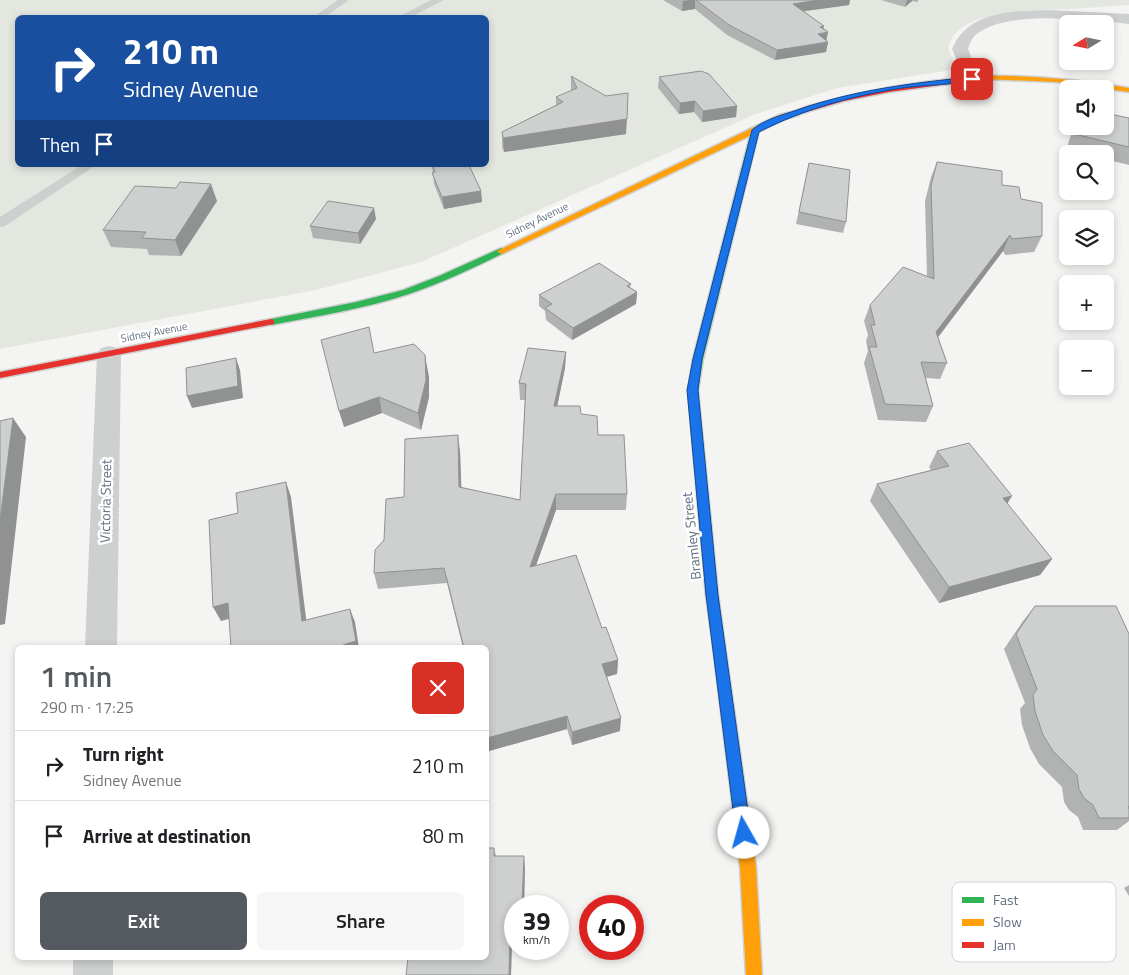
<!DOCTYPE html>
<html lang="en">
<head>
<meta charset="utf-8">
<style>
  :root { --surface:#fff; --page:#f6f6f6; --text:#202124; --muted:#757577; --line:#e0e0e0; --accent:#555a60 }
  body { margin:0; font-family:"Titillium Web",sans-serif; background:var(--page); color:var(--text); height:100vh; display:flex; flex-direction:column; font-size:19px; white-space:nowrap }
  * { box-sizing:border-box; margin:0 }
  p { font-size:16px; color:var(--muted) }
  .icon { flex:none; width:28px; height:28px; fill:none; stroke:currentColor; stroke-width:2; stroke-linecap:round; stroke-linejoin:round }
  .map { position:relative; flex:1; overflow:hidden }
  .details { position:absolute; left:15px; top:645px; width:474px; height:315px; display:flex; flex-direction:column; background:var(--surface); border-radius:8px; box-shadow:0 2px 8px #0003 }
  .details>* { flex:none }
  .hud { position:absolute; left:15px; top:15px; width:474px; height:152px; border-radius:8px; box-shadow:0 2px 8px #0003; background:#1a4fa0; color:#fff; overflow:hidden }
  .needle { width:32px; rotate:260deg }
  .tools { position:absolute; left:1059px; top:15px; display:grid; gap:10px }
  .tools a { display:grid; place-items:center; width:55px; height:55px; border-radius:8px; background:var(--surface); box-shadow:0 2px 8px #0003; font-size:25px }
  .speed { position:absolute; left:504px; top:895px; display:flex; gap:10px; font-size:25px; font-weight:700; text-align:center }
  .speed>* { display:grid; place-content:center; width:65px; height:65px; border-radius:50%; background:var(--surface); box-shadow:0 2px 8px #0003; line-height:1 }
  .speed small { font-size:12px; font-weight:400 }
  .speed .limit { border:8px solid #d22; background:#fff; color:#111 }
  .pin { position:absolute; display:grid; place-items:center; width:42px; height:42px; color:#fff; margin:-21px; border-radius:10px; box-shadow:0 2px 8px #0006 }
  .me { position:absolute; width:55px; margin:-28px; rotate:353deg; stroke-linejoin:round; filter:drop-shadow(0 0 4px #0008) }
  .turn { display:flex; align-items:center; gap:18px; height:105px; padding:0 25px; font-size:22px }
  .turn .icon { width:65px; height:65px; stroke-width:2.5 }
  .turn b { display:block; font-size:35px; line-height:42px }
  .then { display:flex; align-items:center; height:48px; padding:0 25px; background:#0003; gap:10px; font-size:19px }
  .round { display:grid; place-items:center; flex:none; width:52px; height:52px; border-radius:8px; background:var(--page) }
  .head { display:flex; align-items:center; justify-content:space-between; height:85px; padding:0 25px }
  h1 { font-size:30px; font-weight:600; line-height:38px; color:var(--accent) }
  .action { display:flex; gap:10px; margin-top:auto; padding:10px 25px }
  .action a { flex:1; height:58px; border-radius:8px; background:var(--accent); color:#fff; font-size:20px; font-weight:600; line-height:58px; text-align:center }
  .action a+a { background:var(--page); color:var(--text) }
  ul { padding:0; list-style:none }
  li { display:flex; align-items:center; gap:15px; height:70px; padding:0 25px; border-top:1px solid var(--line) }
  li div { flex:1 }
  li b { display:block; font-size:19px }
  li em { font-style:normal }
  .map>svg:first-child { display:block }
  .green { fill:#e3e7e0; fill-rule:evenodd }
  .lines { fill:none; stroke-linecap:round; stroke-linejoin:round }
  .fast-casing { stroke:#cfd1d1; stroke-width:3 }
  .slow-casing { stroke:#cfd1d1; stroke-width:3 }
  .jam-casing { stroke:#cfd1d1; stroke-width:3 }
  .lane { fill:#cecfcf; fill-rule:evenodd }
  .street { fill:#cecfcf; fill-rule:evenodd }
  .fast { fill:#30b455; fill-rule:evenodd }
  .slow { fill:#ff9f0a; fill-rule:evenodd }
  .jam { fill:#e5322d; fill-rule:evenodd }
  .wall { fill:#b1b2b2 }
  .shaded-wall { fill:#909191 }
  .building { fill:#cecfcf; stroke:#909191 }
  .route { fill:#1a73e8; stroke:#114b97 }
  .labels { text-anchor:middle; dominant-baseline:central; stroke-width:5; stroke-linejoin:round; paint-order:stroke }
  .far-street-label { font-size:11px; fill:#637183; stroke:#fff }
  .street-label { font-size:14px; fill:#637183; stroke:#fff }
  .key { fill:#fff; stroke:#d0d4da; stroke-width:1 }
  .key-label { font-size:14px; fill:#637183 }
</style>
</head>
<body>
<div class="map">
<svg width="1129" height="975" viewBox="0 0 1129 975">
  <rect width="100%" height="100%" fill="#f4f4f2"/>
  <path class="green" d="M0 0H1129V5C1110 6 1091 8 1072 9 1043 10 958 8 949 45 947 53 955 59 954 66L951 70 837 88 756 114 421 262 316 290 0 349ZM18 18H486V165H18Z"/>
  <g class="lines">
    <defs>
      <g id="fast">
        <polygon points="752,128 759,130 703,359 698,391 718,595 725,646 724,650 719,652 714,650 713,646 706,595 688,391 693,359"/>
        <path d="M501 248 505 251 504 253C473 268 442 283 409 294 364 309 317 316 271 325L266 322 271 319 356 302 403 290 439 276Z"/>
      </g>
      <g id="slow">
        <path d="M984 76C1033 75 1081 80 1129 88V92L1057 82 982 79V77Z"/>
        <polygon points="796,111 799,111 799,115 785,119 504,253 501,254 497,251 779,115"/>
        <polygon points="719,640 724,642 725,646 756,867 762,975 746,975 740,867 713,646 714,642"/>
      </g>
      <g id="jam">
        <path d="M984 76 986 77V79L889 92 844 101 796 115 792 113C802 106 817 104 829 101 880 87 931 80 984 76Z"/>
        <polygon points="271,319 274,320 274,324 0,378 0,372"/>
      </g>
    </defs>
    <use href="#fast" class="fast-casing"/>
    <use href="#slow" class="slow-casing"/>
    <use href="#jam" class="jam-casing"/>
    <g class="lane">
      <polygon points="338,0 349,0 323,18 312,18"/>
      <polygon points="431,0 444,0 409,18 396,18"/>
      <polygon points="82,165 96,165 5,226 0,227 0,217"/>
    </g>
    <g class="street">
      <path d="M1048 10 1129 14V24C1089 20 1011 10 978 33 972 37 970 43 968 49L980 79 978 83H966L952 49C968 11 1012 11 1048 10Z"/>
      <polygon points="109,346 117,348 121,354 117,648 85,648 97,354 101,348"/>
      <rect x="73" y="958" width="40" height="17"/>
    </g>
    <use href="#fast" class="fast"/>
    <use href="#slow" class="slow"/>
    <use href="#jam" class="jam"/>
  </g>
  <g class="wall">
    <polygon points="663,0 850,0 849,5 804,11 828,32 826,41 828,42 826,52 775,60 727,35 695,9 682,11"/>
    <polygon points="881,0 919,0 917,2 912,1 905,7"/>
    <polygon points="571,76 626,134 504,152 502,147 502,132 556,105 556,97 571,91"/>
    <polygon points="659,77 737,106 736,117 702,122 694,112 679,114 658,88"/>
    <polygon points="1129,118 1129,165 1105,159 1105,154 1080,154 1066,150 1074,126 1105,126"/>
    <polygon points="937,162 1002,185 1021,199 1042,236 1034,252 1005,255 1003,251 938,337 947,363 940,379 926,378 933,406 926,422 878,420 864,363 868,351 866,341 868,335 864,321 870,305 927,276 925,201 931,177"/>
    <polygon points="809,163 846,222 843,233 796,224"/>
    <polygon points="432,165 481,191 482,202 444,209 434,184"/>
    <polygon points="217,201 181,256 149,255 147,249 111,247 103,230"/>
    <polygon points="376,219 360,244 313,238 310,226"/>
    <polygon points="631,284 630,287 637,292 636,304 572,340 546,320 545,311 539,306 539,295"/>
    <polygon points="566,352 565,368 557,406 581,414 598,435 627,494 626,510 556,510 536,565 602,628 618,660 617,674 607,677 620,731 572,745 567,729 489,751 486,740 486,648 463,648 447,583 378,589 374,573 384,540 404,497 460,451 461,488 520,500 525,400 520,400 519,383"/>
    <polygon points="374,353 429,377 429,397 421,430 382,413 344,427"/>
    <polygon points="937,451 1007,504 1052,559 1040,575 939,603 870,501 877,484 931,470 929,467"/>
    <polygon points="1035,606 1129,634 1129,821 1117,830 1083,830 1078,817 1069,810 1064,802 1062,787 1039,764 1030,748 1022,725 1020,709 1025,703 1004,649 1023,621"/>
    <polygon points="486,806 488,816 487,848 494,848 496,856 525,867 524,906 515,906 515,940 512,940 511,975 406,975 486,958"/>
    <polygon points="1129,885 1129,896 1124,888"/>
  </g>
  <g class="shaded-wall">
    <polygon points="691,0 695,0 695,9 682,11 683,1"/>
    <polygon points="819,0 850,0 849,5 791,13 793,4"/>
    <polygon points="907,0 912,0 912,1 905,7"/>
    <polygon points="824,26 822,34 828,32 826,42 816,44 820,27"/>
    <polygon points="828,42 826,52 775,60 777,50"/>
    <polygon points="695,101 694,112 679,114 680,103"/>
    <polygon points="737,106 736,117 702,122 703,111"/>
    <polygon points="627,119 626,134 504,152 503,138"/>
    <polygon points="211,184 217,201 181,256 175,240"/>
    <polygon points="481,191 482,202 444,209 442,197"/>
    <polygon points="374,208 376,219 360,244 358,233"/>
    <polygon points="1010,235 1003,251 930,348 936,332"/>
    <polygon points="637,292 636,304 572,340 573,328"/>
    <polygon points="566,352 565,368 554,422 554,406"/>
    <polygon points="425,355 429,377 429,397 421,430 418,413"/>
    <polygon points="236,358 240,370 243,398 192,408 187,396"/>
    <polygon points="379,397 382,413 344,427 339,411"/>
    <polygon points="13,418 26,437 5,624 0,625 0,521"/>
    <polygon points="458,435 460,451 462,503 459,487"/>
    <polygon points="286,482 291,497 308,634 302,621"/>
    <polygon points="556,494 556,510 530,582 530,567"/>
    <polygon points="1012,496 1002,512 1003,498"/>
    <polygon points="1052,559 1040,575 939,603 949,587"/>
    <polygon points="228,603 236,617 221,621 213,607"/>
    <polygon points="350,609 355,622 359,648 344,648 343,645"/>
    <polygon points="618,660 617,674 601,678 602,664"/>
    <polygon points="567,716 567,729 489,751 487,738"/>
    <polygon points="621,718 620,731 572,745 572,732"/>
    <polygon points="486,806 488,816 486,859"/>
    <polygon points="524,856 525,867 524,906 522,906"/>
    <polygon points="510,931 512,940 511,975 509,975"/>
  </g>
  <g class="building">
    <polygon points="696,0 819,0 793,4 824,26 820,27 828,32 818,34 828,42 777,50 729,25"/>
    <polygon points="701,71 709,74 737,106 703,111 695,101 680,103 659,77"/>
    <polygon points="571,76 606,96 628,93 627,119 503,138 502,132 563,102 556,97 577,88"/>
    <polygon points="1105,113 1129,118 1129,147 1074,134 1076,126 1105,126"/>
    <polygon points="937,162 1002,171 1002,185 1019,187 1021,199 1042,203 1042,236 1012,239 1010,235 936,332 947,363 921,362 933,406 885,404 869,347 877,347 871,325 875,325 870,305 903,267 934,279 931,186"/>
    <polygon points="809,163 850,170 846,222 799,212"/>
    <polygon points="432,165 469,165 481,191 442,197 432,173 435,172"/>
    <polygon points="180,182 211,184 175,240 142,238 146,232 103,230 135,186 176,188"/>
    <polygon points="328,201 374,208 358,233 310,226"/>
    <polygon points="599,263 631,284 627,286 637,292 573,328 545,308 552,304 539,295"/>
    <polygon points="369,327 374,353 414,344 425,355 426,380 418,413 379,397 339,411 321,340"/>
    <polygon points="528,348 566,352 554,406 580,406 581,414 597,416 598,435 624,435 627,494 556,494 530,567 576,555 602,628 606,627 618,660 602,664 621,718 572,732 567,716 487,738 486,735 486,648 464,648 444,568 374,573 375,550 384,540 386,499 404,497 405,439 458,435 459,487 520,500 526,384 519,383"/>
    <polygon points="236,358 238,386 187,396 186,368"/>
    <polygon points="13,418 0,521 0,421"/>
    <polygon points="969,443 1012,496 1003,498 1052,559 949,587 877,484 949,466 937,451"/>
    <polygon points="286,482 302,621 350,609 356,641 343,645 344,648 231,648 228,603 213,607 209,520 238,513 236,493"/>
    <polygon points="1035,606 1116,606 1129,634 1129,806 1128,807 1129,809 1129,818 1099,818 1093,805 1084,798 1079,789 1077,775 1053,751 1043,735 1035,711 1033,695 1037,689 1016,634"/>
    <polygon points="486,848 494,848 494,856 524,856 522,906 515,906 515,931 510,931 509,975 406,975 408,958 486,958"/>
  </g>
  <path class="route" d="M972 77H975V80C951 85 926 85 902 88 852 96 804 109 759 132L702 359 698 390 718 595 751 833 749 838 744 840 738 838 736 833 706 595 687 390 693 359 752 130C763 120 782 115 797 110 854 90 912 83 972 77Z"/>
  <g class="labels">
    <g class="far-street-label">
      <text transform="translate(537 220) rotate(-26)">Sidney Avenue</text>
      <text transform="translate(154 332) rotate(-11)">Sidney Avenue</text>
    </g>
    <g class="street-label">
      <text transform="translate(105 501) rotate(-89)">Victoria Street</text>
      <text transform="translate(691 536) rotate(-96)">Bramley Street</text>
    </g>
  </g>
  <rect x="952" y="882" width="164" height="80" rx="8" class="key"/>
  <rect x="962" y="897" width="22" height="6" fill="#30b455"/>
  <rect x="962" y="919" width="22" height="7" fill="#ff9f0a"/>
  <rect x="962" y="942" width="22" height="6" fill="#e5322d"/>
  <g class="key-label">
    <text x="993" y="905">Fast</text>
    <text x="993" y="927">Slow</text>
    <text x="993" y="950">Jam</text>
  </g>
</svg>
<div class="tools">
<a><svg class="needle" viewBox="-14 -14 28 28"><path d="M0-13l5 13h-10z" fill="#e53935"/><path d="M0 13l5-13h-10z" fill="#757577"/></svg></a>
<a><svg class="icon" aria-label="sound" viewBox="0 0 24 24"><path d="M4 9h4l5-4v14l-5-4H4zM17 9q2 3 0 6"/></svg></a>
<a><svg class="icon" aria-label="search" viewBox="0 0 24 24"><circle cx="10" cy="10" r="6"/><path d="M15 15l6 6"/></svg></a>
<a><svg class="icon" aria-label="layers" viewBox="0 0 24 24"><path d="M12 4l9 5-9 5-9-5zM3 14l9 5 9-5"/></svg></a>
<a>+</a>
<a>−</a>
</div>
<div class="speed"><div>39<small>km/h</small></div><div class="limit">40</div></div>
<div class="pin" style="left:972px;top:79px;background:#d93025"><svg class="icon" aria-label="arrive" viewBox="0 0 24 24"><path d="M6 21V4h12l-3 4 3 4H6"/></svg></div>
<svg class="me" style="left:744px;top:833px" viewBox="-20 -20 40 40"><circle r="19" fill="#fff"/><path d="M0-13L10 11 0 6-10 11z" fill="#1a73e8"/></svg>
<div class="hud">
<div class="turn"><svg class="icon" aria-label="right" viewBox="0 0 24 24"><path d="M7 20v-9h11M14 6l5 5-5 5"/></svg><div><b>210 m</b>Sidney Avenue</div></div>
<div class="then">Then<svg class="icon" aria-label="arrive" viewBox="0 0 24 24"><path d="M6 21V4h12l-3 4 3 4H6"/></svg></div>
</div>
<section class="details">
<div class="head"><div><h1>1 min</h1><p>290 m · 17:25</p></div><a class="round" style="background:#d93025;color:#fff"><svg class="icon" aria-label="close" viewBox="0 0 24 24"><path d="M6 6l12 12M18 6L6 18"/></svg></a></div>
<ul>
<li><svg class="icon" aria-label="right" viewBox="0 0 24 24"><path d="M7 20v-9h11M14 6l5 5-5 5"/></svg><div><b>Turn right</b><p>Sidney Avenue</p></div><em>210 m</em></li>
<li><svg class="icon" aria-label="arrive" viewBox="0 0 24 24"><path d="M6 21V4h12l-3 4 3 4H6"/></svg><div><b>Arrive at destination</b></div><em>80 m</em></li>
</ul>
<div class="action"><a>Exit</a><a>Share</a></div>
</section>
</div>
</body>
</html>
